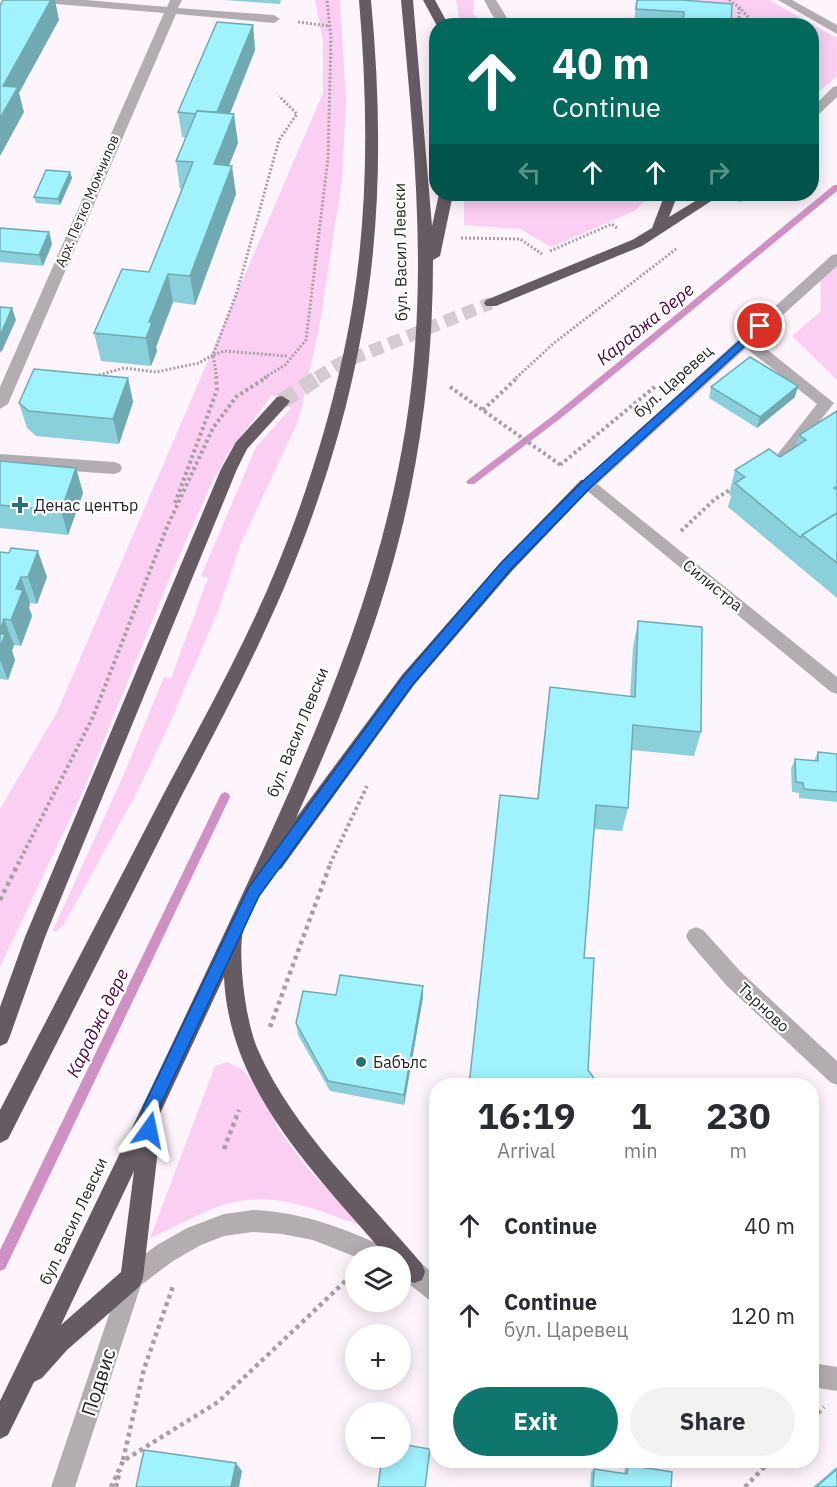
<!DOCTYPE html>
<html lang="en">
<head>
<meta charset="utf-8">
<style>
  :root { --surface:#fff; --page:#f2f2f3; --text:#2b2b33; --muted:#7c7c81; --accent:#0f766e }
  body { margin:0; font-family:"IBM Plex Sans",sans-serif; background:var(--page); color:var(--text); height:100vh; display:flex; flex-direction:column; font-size:22px; white-space:nowrap }
  * { box-sizing:border-box; margin:0 }
  p { font-size:20px; color:var(--muted) }
  .icon { flex:none; width:33px; height:33px; fill:none; stroke:currentColor; stroke-width:2; stroke-linecap:round; stroke-linejoin:round }
  .map { position:relative; flex:1; overflow:hidden }
  .side { position:absolute; left:429px; top:1078px; width:390px; height:390px; display:flex; flex-direction:column; background:var(--surface); border-radius:24px; box-shadow:0 3px 15px #0003 }
  .side>* { flex:none }
  .hud { position:absolute; left:429px; top:18px; width:390px; height:183px; border-radius:24px; box-shadow:0 3px 15px #0003; background:#00695c; color:#fff; overflow:hidden }
  .tools { position:absolute; left:345px; top:1246px; display:grid; gap:12px }
  .tools a { display:grid; place-items:center; width:66px; height:66px; border-radius:50%; background:var(--surface); box-shadow:0 3px 15px #0003; font-size:30px }
  .pin { position:absolute; display:grid; place-items:center; width:51px; height:51px; color:#fff; margin:-26px; border:3px solid #fff; border-radius:50%; box-shadow:0 2px 6px #0007 }
  .me { position:absolute; width:66px; margin:-33px; rotate:12deg; stroke-linejoin:round; filter:drop-shadow(0 0 4px #0008) }
  .turn { display:flex; align-items:center; gap:21px; height:126px; padding:0 24px; font-size:27px }
  .turn .icon { width:78px; height:78px; stroke-width:2.5 }
  .turn b { display:block; font-size:42px; line-height:51px }
  .lanes { display:flex; align-items:center; height:57px; padding:0 24px; background:#0003; justify-content:center; gap:30px; direction:ltr }
  .lanes .off { opacity:.35 }
  .eta { display:flex; justify-content:space-evenly; align-items:center; height:102px; text-align:center }
  .eta b { font-size:36px; font-weight:700; line-height:42px }
  .primary-button { display:flex; gap:12px; margin-top:auto; padding:12px 24px }
  .primary-button a { flex:1; height:69px; border-radius:36px; background:var(--accent); color:#fff; font-size:24px; font-weight:700; line-height:69px; text-align:center }
  .primary-button a+a { background:var(--page); color:var(--text) }
  ul { padding:0; list-style:none }
  li { display:flex; align-items:center; gap:18px; height:90px; padding:0 24px }
  li div { flex:1 }
  li b { display:block; font-size:22px }
  li em { font-style:normal }
  .map>svg:first-child { display:block }
  .green { fill:#fbcff2 }
  .lines { fill:none; stroke-linecap:round; stroke-linejoin:round }
  .stream { fill:#cf90c3; fill-rule:evenodd }
  .highway-tunnel-far1 { stroke:#d3cbd1; stroke-width:13; stroke-dasharray:13 7; stroke-linecap:butt }
  .highway-tunnel { stroke:#d3cbd1; stroke-width:16; stroke-dasharray:16 8; stroke-linecap:butt }
  .path-far2 { stroke:#a79fa5; stroke-width:3; stroke-dasharray:2 2; stroke-linecap:butt }
  .path-far1 { stroke:#a79fa5; stroke-width:4; stroke-dasharray:3 3; stroke-linecap:butt }
  .path { stroke:#a79fa5; stroke-width:4.5; stroke-dasharray:4 4; stroke-linecap:butt }
  .minor { fill:#b3adb2; fill-rule:evenodd }
  .highway { fill:#665a63; fill-rule:evenodd }
  .wall { fill:#8ad0da }
  .shaded-wall { fill:#70a9b1 }
  .building { fill:#a0f2fd; stroke:#70a9b1; stroke-width:1.5 }
  .route { fill:#1a73e8; stroke:#114b97; stroke-width:1.5 }
  .poi-dot { fill:#277179; stroke:#fff; stroke-width:2 }
  .labels { text-anchor:middle; dominant-baseline:central; stroke-width:4.5; stroke-linejoin:round; paint-order:stroke }
  .far-street-label { font-size:14px; fill:#282327; stroke:#fff }
  .street-label { font-size:16px; fill:#282327; stroke:#fff }
  .poi-label { font-size:16px; fill:#282327; stroke:#fff; text-anchor:start }
  .water-label { font-size:18px; font-style:italic; fill:#4f0148; stroke:#fff }
  .near-street-label { font-size:20px; fill:#282327; stroke:#fff }
</style>
</head>
<body>
<div class="map">
<svg width="837" height="1487" viewBox="0 0 837 1487">
  <rect width="100%" height="100%" fill="#fef5fc"/>
  <g class="green">
    <polygon points="315,0 340,0 346,102 342,181 319,329 299,419 241,543 218,611 164,736 135,796 64,924 56,932 53,930 124,774 164,677 171,678 208,578 201,576 256,447 291,408 272,395 227,455 209,489 170,577 85,787 0,967 0,809 57,712 323,93 323,42"/>
    <polygon points="456,0 474,0 473,14 488,25 465,25 460,23"/>
    <polygon points="679,0 769,0 837,38 837,76 812,98 812,26 678,26"/>
    <polygon points="464,194 653,194 634,211 551,247 520,229 464,225"/>
    <polygon points="837,258 837,380 792,336 821,311 820,273"/>
    <path d="M227 1062 243 1070 257 1088 280 1131 308 1169 364 1227C320 1211 277 1191 230 1203 206 1209 174 1228 150 1238L215 1066Z"/>
  </g>
  <g class="lines">
    <g class="stream">
      <polygon points="834,185 837,185 837,191 561,418 474,484 468,484 466,482 468,480 555,414"/>
      <polygon points="225,792 229,794 230,797 5,1269 0,1271 0,1250 221,794"/>
    </g>
    <polyline class="highway-tunnel-far1" points="317,378 339,364 491,303"/>
    <polyline class="highway-tunnel" points="282,401 319,377"/>
    <g class="path-far2">
      <polyline points="729,0 739,7 756,26"/>
      <polyline points="739,8 739,26"/>
      <polyline points="298,22 330,26"/>
      <polyline points="739,201 748,194"/>
      <polyline points="461,238 520,239 542,254"/>
      <polyline points="550,251 612,224 617,228"/>
      <polyline points="95,376 124,368 156,372 199,363 213,355 237,292 279,140 297,114 279,96"/>
      <polyline points="217,378 213,355 224,351 287,356"/>
      <polyline points="264,378 285,365 306,340 328,158 331,39 327,0"/>
      <polyline points="516,378 554,343 676,249"/>
    </g>
    <g class="path-far1">
      <polyline points="450,387 562,466"/>
      <polyline points="483,410 518,377"/>
      <polyline points="560,465 657,385"/>
      <polyline points="175,503 217,390 216,377"/>
      <polyline points="681,531 715,499 733,488"/>
      <polyline points="18,864 93,717 167,527 213,428 236,397 267,377"/>
      <polyline points="330,864 367,786"/>
    </g>
    <g class="path">
      <polyline points="0,900 19,862"/>
      <polyline points="270,1027 331,862"/>
      <polyline points="224,1149 239,1110"/>
      <polyline points="812,1419 824,1407"/>
      <polyline points="123,1460 144,1369 173,1286"/>
      <polyline points="111,1487 123,1461 218,1402 353,1274"/>
      <polyline points="116,1487 120,1470"/>
      <polyline points="745,1487 770,1461"/>
    </g>
    <g class="minor">
      <polygon points="38,0 86,0 167,7 170,0 182,0 178,8 274,15 280,19 274,23 176,14 8,404 0,409 0,387 164,13 44,3"/>
      <path d="M484 0H496L507 18 516 26C494 26 494 17 484 0Z"/>
      <polygon points="778,0 792,0 837,25 837,34"/>
      <polygon points="837,86 837,97 816,117 812,118 812,108 833,87"/>
      <polygon points="837,254 837,266 755,340 834,403 786,464 776,464 773,460 817,404 746,348 597,484 837,677 837,694 831,692 579,484 832,255"/>
      <polygon points="0,454 114,462 120,464 122,468 120,472 114,474 0,466"/>
      <polygon points="696,927 703,930 741,972 837,1061 837,1085 830,1082 727,986 689,942 686,936 689,930"/>
      <path d="M253 1210C303 1212 345 1229 390 1249L393 1257H356L313 1240 282 1234 253 1232 224 1236 201 1245 173 1261 141 1285 75 1487H51L124 1270 157 1245 187 1228 224 1214Z"/>
      <polygon points="402,1255 422,1264 436,1276 436,1302 428,1299 400,1277 400,1257 397,1257"/>
      <polygon points="812,1363 837,1367 837,1391 812,1387"/>
    </g>
    <g class="highway">
      <path d="M359 0H371C382 117 382 232 359 347 340 446 305 546 262 637 237 691 209 743 182 795 124 910 66 1025 8 1139L0 1143V1110C54 1006 108 901 162 797 190 744 219 692 245 638 289 548 323 449 344 351 369 235 369 117 359 0Z"/>
      <path d="M401 0H413L432 226 439 194H453L440 256 433 260C433 338 426 415 410 492 387 605 343 714 296 818L402 675 500 563 581 480H593L595 484 512 571 414 685 281 869 272 871C267 882 242 928 242 937 239 966 246 1023 258 1050 294 1132 366 1197 422 1264L425 1272 422 1280 414 1283C400 1278 400 1271 400 1257H387C317 1175 229 1091 224 977L158 1118 161 1124 143 1278 140 1286 67 1350 42 1378 34 1382 8 1435 0 1439V1401C75 1246 150 1092 223 936 300 771 378 606 406 425 429 282 414 142 401 0ZM134 1171 121 1272 61 1325Z"/>
      <polygon points="423,0 435,0 449,26 437,26"/>
      <polygon points="665,194 678,194 669,217 707,194 722,194 642,246 496,306 486,306 484,303 486,300 632,240 652,228"/>
      <polygon points="282,396 290,401 287,405 247,449 237,469 45,937 10,1036 7,1043 0,1046 0,1007 25,937 221,469 236,442 277,397"/>
    </g>
  </g>
  <g class="wall">
    <polygon points="223,0 281,0 280,4"/>
    <polygon points="633,0 682,0 731,26 634,26 636,0"/>
    <polygon points="253,25 255,50 230,114 238,143 229,165 236,194 195,305 173,302 156,347 157,351 151,366 101,361 94,333 149,272 182,189 180,189 176,161 186,138 182,137 178,112"/>
    <polygon points="70,172 72,178 60,205 36,203 34,197"/>
    <polygon points="0,228 49,232 52,244 43,266 0,262"/>
    <polygon points="128,378 133,402 119,444 36,436 27,428 19,403"/>
    <polygon points="711,387 795,397 757,428 709,398"/>
    <polygon points="837,411 837,598 728,507 731,496 729,494 735,470 780,457 796,446 799,435"/>
    <polygon points="0,461 76,468 83,493 68,535 0,528"/>
    <polygon points="0,552 47,577 37,604 30,603 29,608 32,616 21,646 14,645 12,651 15,660 8,680 0,679"/>
    <polygon points="638,621 701,732 694,756 632,750 628,808 622,831 594,829 469,1086 537,799 550,687 630,697 633,647"/>
    <polygon points="818,752 837,754 837,802 799,798 799,793 792,792 791,769 795,759 814,761"/>
    <polygon points="336,995 423,997 404,1105 330,1091 298,1035 296,1023"/>
    <polygon points="628,1465 671,1487 590,1487 591,1472 594,1469 624,1473 625,1468"/>
    <polygon points="837,1467 837,1487 813,1487 835,1468"/>
  </g>
  <g class="shaded-wall">
    <polygon points="51,0 55,0 59,20 19,93 24,112 0,156 0,118 3,86"/>
    <polygon points="253,25 255,50 219,141 216,116"/>
    <polygon points="234,114 238,143 218,193 214,164"/>
    <polygon points="232,166 236,194 195,305 190,276"/>
    <polygon points="70,172 72,178 60,205 58,199"/>
    <polygon points="49,232 52,244 43,266 39,255"/>
    <polygon points="168,274 173,302 156,347 157,351 151,366 146,338 149,322"/>
    <polygon points="12,308 16,320 1,353 0,350 0,336"/>
    <polygon points="128,378 133,402 119,444 113,419"/>
    <polygon points="798,386 795,397 757,428 760,417"/>
    <polygon points="76,468 83,493 68,535 61,511"/>
    <polygon points="38,551 47,577 37,604 28,577"/>
    <polygon points="21,577 30,603 29,608 32,616 21,646 11,620 16,589"/>
    <polygon points="4,619 14,645 12,651 15,660 8,680 0,660 0,630"/>
    <polygon points="423,986 423,997 404,1105 404,1095"/>
    <polygon points="236,1463 242,1471 239,1487 231,1487"/>
  </g>
  <g class="building">
    <polygon points="3,0 51,0 3,86 18,87 0,118 0,6"/>
    <polygon points="637,0 682,0 732,4 731,26 683,26 684,12 636,9"/>
    <polygon points="217,22 253,25 217,112 197,111 196,114 178,112"/>
    <polygon points="197,111 234,114 214,164 232,166 190,276 168,274 149,322 152,323 146,338 94,333 122,269 149,272 193,162 176,161"/>
    <polygon points="46,170 70,172 58,199 34,197"/>
    <polygon points="0,228 49,232 39,255 0,251"/>
    <polygon points="0,307 12,308 0,336"/>
    <polygon points="750,357 798,386 760,417 711,387"/>
    <polygon points="34,369 128,378 113,419 29,411 19,403"/>
    <polygon points="837,411 837,486 834,488 837,490 837,513 802,535 801,538 735,483 745,477 735,470 769,449 780,457 806,440 799,435"/>
    <polygon points="0,461 76,468 61,511 0,505"/>
    <polygon points="837,513 837,563 802,535"/>
    <polygon points="11,548 38,551 28,577 21,577 16,589 23,590 11,620 4,619 0,630 0,552 9,553"/>
    <polygon points="638,621 702,627 701,732 633,725 628,808 596,805 584,958 594,958 588,1070 600,1086 469,1086 500,795 538,799 550,687 635,697"/>
    <polygon points="0,634 5,634 0,648"/>
    <polygon points="818,752 837,754 837,792 804,789 803,783 796,782 795,759 818,761"/>
    <polygon points="340,975 423,986 404,1095 328,1081 296,1023 303,991 336,995"/>
    <polygon points="400,1444 430,1449 425,1487 378,1487 382,1458 400,1458"/>
    <polygon points="144,1450 236,1463 231,1487 136,1487"/>
    <polygon points="628,1465 672,1472 671,1487 593,1487 594,1469 627,1474"/>
    <polygon points="837,1469 837,1487 816,1487"/>
  </g>
  <polygon class="route" points="760,323 765,326 763,329 591,487 510,570 413,684 259,896 159,1108 155,1135 149,1137 143,1135 141,1130 143,1108 249,887 403,677 501,563 583,481"/>
  <g class="poi-dot">
    <path d="M17 496h6v6h6v6h-6v6h-6v-6h-6v-6h6z"/>
    <circle cx="361" cy="1062" r="6"/>
  </g>
  <g class="labels">
    <g class="far-street-label">
      <text transform="translate(87 201) rotate(-67)">Арх. Петко Момчилов</text>
    </g>
    <g class="street-label">
      <text transform="translate(400 252) rotate(-91)">бул. Васил Левски</text>
      <text transform="translate(673 381) rotate(-42)">бул. Царевец</text>
      <text transform="translate(713 585) rotate(39)">Силистра</text>
      <text transform="translate(297 732) rotate(-68)">бул. Васил Левски</text>
      <text transform="translate(764 1007) rotate(43)">Търново</text>
      <text transform="translate(73 1221) rotate(-65)">бул. Васил Левски</text>
    </g>
    <g class="poi-label">
      <text x="34" y="505">Денас център</text>
      <text x="373" y="1062">Бабълс</text>
    </g>
    <g class="water-label">
      <text transform="translate(645 324) rotate(-39)">Караджа дере</text>
      <text transform="translate(97 1023) rotate(-64)">Караджа дере</text>
    </g>
    <g class="near-street-label">
      <text transform="translate(98 1382) rotate(-72)">Подвис</text>
    </g>
  </g>
</svg>
<div class="tools">
<a><svg class="icon" aria-label="layers" viewBox="0 0 24 24"><path d="M12 4l9 5-9 5-9-5zM3 14l9 5 9-5"/></svg></a>
<a>+</a>
<a>−</a>
</div>
<div class="pin" style="left:760px;top:326px;background:#d93025"><svg class="icon" aria-label="arrive" viewBox="0 0 24 24"><path d="M6 21V4h12l-3 4 3 4H6"/></svg></div>
<svg class="me" style="left:149px;top:1130px" viewBox="-20 -20 40 40"><path d="M0-17L14 15 0 8-14 15z" fill="#1a73e8" stroke="#fff" stroke-width="4"/></svg>
<div class="hud">
<div class="turn"><svg class="icon" aria-label="ahead" viewBox="0 0 24 24"><path d="M12 20V5M6 11l6-6 6 6"/></svg><div><b>40 m</b>Continue</div></div>
<div class="lanes"><svg class="icon off" aria-label="left" viewBox="0 0 24 24"><path d="M17 20v-9H6M10 6l-5 5 5 5"/></svg><svg class="icon" aria-label="ahead" viewBox="0 0 24 24"><path d="M12 20V5M6 11l6-6 6 6"/></svg><svg class="icon" aria-label="ahead" viewBox="0 0 24 24"><path d="M12 20V5M6 11l6-6 6 6"/></svg><svg class="icon off" aria-label="right" viewBox="0 0 24 24"><path d="M7 20v-9h11M14 6l5 5-5 5"/></svg></div>
</div>
<section class="side">
<div class="eta">
<div><b>16:19</b><p>Arrival</p></div>
<div><b>1</b><p>min</p></div>
<div><b>230</b><p>m</p></div>
</div>
<ul>
<li><svg class="icon" aria-label="ahead" viewBox="0 0 24 24"><path d="M12 20V5M6 11l6-6 6 6"/></svg><div><b>Continue</b></div><em>40 m</em></li>
<li><svg class="icon" aria-label="ahead" viewBox="0 0 24 24"><path d="M12 20V5M6 11l6-6 6 6"/></svg><div><b>Continue</b><p>бул. Царевец</p></div><em>120 m</em></li>
</ul>
<div class="primary-button"><a>Exit</a><a>Share</a></div>
</section>
</div>
</body>
</html>
